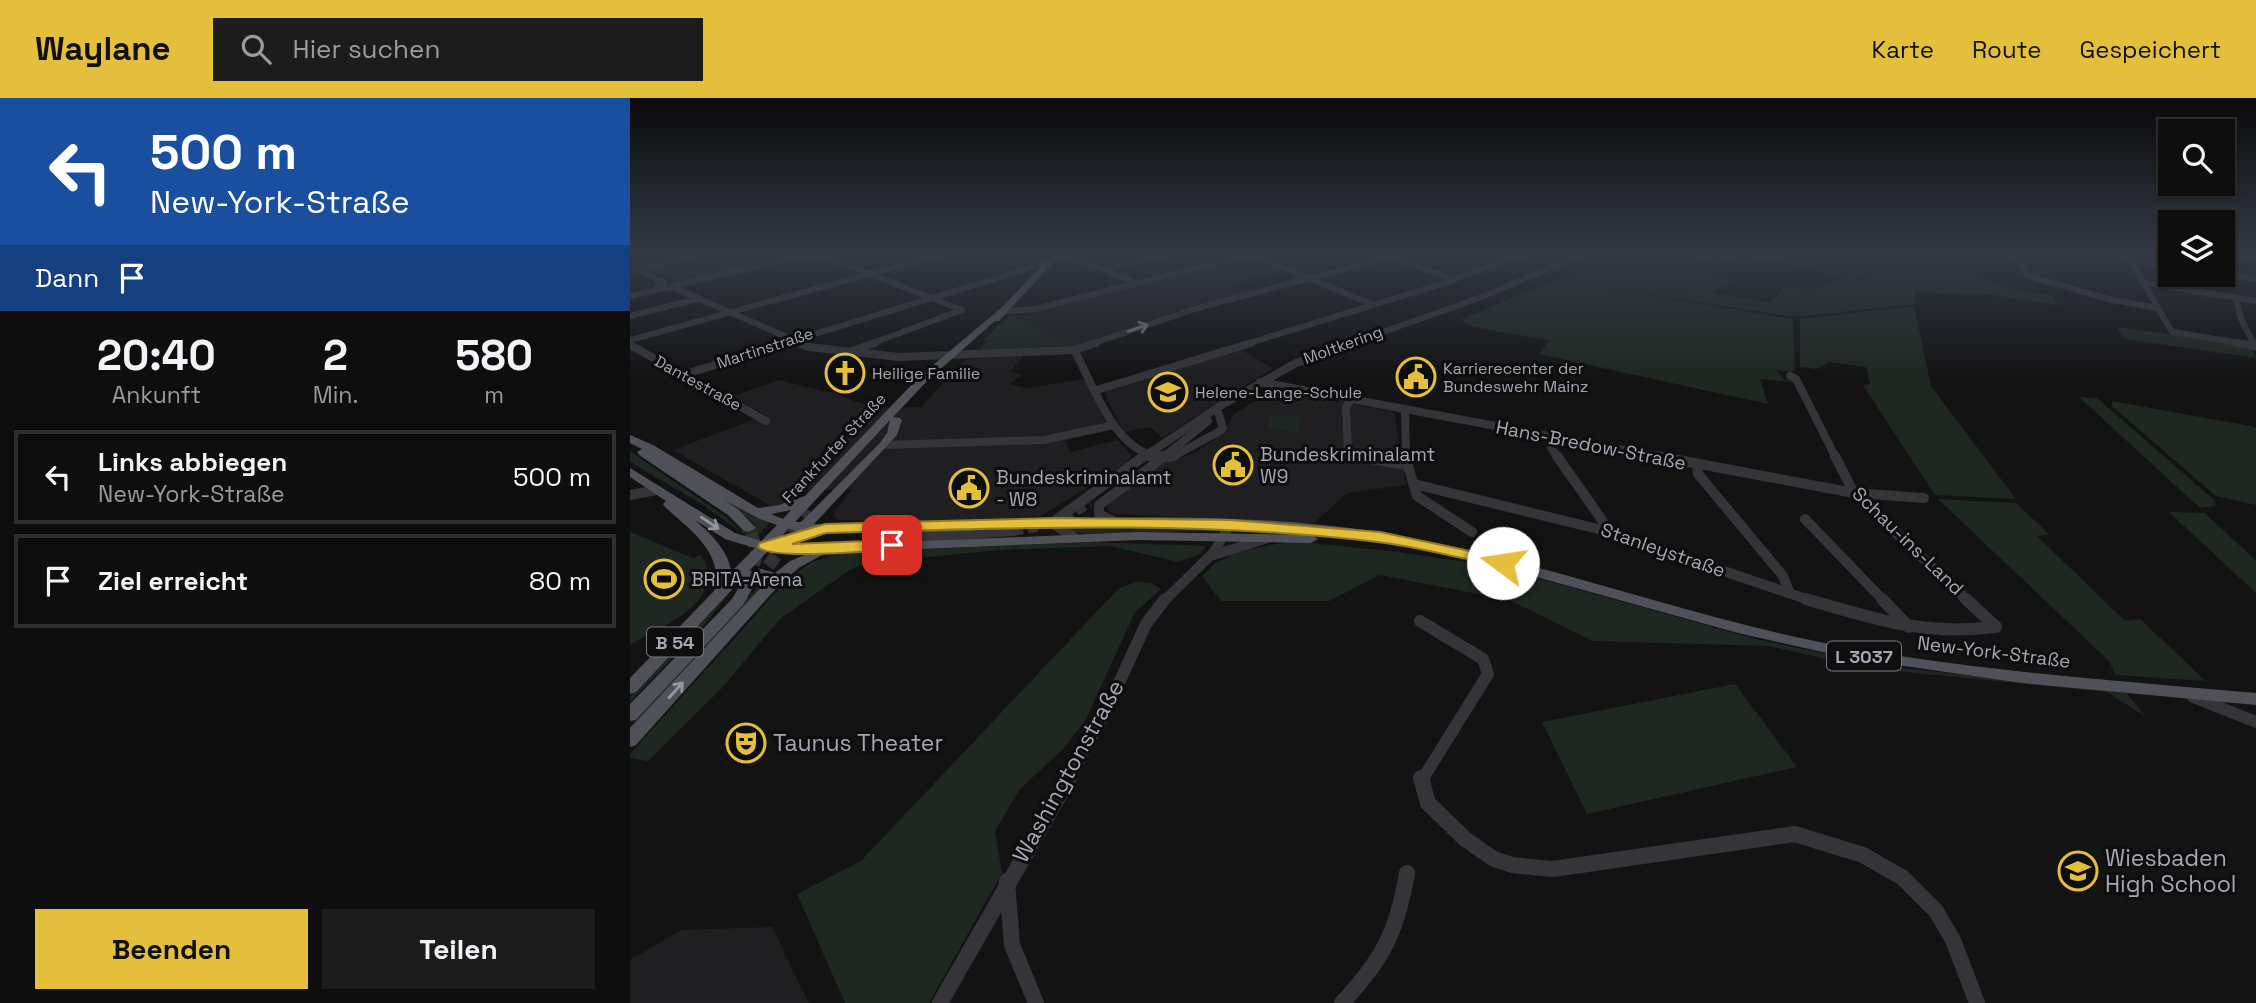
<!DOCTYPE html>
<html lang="de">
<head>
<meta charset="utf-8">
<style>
  :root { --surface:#0e0e0f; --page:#1c1c1d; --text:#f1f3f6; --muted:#9b9c9e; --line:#2e2e2f; --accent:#e3bf3c }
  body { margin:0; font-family:"Space Grotesk",sans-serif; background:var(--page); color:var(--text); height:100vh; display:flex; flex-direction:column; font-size:26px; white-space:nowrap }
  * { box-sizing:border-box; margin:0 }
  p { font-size:23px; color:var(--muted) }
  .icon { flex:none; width:38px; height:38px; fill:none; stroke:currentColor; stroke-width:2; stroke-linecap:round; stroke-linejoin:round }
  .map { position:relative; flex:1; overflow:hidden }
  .sheet { display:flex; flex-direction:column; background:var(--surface); width:630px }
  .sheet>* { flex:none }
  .hud { background:#1a4fa0; color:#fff; overflow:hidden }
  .tools { position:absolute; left:1528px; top:21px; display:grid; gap:14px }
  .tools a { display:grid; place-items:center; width:77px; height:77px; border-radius:0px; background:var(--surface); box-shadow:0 2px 5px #0004,0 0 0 2px var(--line); font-size:35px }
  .pin { position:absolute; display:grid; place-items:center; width:60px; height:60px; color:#fff; margin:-30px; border-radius:14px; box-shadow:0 4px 10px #0006 }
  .me { position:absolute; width:77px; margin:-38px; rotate:284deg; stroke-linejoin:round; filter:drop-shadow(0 0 5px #0008) }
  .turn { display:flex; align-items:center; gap:24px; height:147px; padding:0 35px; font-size:32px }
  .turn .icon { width:91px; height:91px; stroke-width:2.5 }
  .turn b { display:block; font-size:49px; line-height:60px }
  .then { display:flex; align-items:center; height:66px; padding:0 35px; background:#0003; gap:14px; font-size:26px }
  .eta { display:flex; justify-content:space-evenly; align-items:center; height:119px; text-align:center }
  .eta b { font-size:42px; font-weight:700; line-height:49px }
  .primary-button { display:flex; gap:14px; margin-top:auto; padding:14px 35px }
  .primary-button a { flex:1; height:80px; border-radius:0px; background:var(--accent); color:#111; font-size:28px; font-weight:700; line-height:80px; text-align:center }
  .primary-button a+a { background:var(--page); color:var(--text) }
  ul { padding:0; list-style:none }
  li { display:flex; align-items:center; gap:21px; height:94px; margin:0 14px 10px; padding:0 21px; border:4px solid var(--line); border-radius:0px }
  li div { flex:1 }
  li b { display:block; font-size:26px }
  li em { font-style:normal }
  header { display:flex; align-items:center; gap:42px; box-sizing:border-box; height:98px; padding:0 35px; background:var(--accent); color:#111 }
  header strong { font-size:33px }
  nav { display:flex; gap:38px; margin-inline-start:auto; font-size:24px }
  .search { width:490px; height:63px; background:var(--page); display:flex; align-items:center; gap:18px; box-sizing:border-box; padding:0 24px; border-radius:0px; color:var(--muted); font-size:26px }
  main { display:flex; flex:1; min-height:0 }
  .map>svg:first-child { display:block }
  .built { fill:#1f1f21 }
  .green { fill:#1f2721 }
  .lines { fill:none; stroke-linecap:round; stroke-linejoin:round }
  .minor-tunnel { stroke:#303134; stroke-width:10; stroke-dasharray:10 5; stroke-linecap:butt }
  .major-tunnel { stroke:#303134; stroke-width:13; stroke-dasharray:13 7; stroke-linecap:butt }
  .minor-far4 { stroke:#343439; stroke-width:6 }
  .minor-far3 { stroke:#343439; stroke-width:8 }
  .minor-far2 { stroke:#343439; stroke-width:10 }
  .minor-far1 { stroke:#343439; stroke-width:12 }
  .minor { stroke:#343439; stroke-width:16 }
  .major { fill:#505158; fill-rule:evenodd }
  .minor-bridge-far1 { stroke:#343439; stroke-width:8 }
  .minor-bridge { stroke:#343439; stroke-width:10 }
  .oneway { stroke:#72747d }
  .oneway2 { stroke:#9497a2 }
  .route { fill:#e3bf3c; stroke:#947c27; stroke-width:2 }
  .labels { text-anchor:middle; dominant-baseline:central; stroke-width:6; stroke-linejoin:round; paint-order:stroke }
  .far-street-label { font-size:16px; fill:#a5a8b4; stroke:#0e0e0f }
  .far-poi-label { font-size:16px; fill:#a5a8b4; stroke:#0e0e0f; text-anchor:start }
  .shield { fill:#0e0e0f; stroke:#787a82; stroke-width:2 }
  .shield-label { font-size:18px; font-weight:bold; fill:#a5a8b4 }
  .street-label { font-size:19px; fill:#a5a8b4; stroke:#0e0e0f }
  .poi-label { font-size:19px; fill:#a5a8b4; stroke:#0e0e0f; text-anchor:start }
  .near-poi-label { font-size:23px; fill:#a5a8b4; stroke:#0e0e0f; text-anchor:start }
  .near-street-label { font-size:23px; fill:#a5a8b4; stroke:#0e0e0f }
</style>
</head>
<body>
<header>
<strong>Waylane</strong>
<div class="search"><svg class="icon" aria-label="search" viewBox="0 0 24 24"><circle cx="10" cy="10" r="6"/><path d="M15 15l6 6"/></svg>Hier suchen</div>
<nav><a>Karte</a><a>Route</a><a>Gespeichert</a></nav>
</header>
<main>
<section class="sheet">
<div class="hud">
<div class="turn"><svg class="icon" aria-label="left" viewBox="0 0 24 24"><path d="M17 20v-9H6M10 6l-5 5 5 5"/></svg><div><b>500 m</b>New-York-Straße</div></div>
<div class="then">Dann<svg class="icon" aria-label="arrive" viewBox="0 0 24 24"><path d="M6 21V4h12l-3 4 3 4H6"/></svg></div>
</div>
<div class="eta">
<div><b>20:40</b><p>Ankunft</p></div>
<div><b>2</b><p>Min.</p></div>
<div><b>580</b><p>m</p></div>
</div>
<ul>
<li><svg class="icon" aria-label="left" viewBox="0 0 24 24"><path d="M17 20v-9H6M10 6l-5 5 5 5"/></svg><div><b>Links abbiegen</b><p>New-York-Straße</p></div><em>500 m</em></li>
<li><svg class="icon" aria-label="arrive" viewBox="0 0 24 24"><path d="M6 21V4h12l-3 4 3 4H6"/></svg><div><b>Ziel erreicht</b></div><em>80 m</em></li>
</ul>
<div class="primary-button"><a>Beenden</a><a>Teilen</a></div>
</section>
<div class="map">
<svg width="1626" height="905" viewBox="0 0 1626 905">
  <rect width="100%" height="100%" fill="#131314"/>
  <g class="built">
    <polygon points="82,155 134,155 148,162 48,185 15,170"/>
    <polygon points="987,155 1058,155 1040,165 1069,175 1056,191 1040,200 925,182"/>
    <polygon points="1145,155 1257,155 1262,163 1254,163 1254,170 1225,183 1134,159"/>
    <polygon points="621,159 654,172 604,187 621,195 458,245 437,250 389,218"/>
    <polygon points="606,249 643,270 532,340 520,329 494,334 475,297 476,293"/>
    <polygon points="394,257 380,274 393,277 379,286 399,290 454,281 476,324 432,337 440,354 487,342 502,358 496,365 411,418 289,424 210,422 205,420 204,414 222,391 177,393 154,407 141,408 43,352 135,317 101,299 149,282 206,296 243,310 291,309 335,262"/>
    <polygon points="642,291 764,314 776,387 717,395 684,425 486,416 478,413 478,406 533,364 565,355 593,335 603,317"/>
    <polygon points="142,829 179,905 0,905 0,862 51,832"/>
  </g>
  <g class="green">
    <path d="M1058 155H1137L1127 157 1135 161 1117 167 1082 158 1061 169 1104 183 1080 195 1142 204 1155 188C1178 193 1191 192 1210 180L1227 184 1255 172 1256 163 1268 164 1264 155 1336 162 1345 178 1388 193 1422 197 1427 207 1362 197 1284 194 1286 206 1164 219 1040 200 1056 191 1069 176 1039 164Z"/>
    <polygon points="925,182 1163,221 1165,274 1146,272 1154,281 1167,285 1130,281 1138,306 909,256 919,242 843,229 831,221"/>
    <polygon points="1284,208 1301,288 1386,401 1305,397 1233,287 1240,286 1236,269 1199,264 1187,271 1170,269 1170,221"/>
    <polygon points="379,217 389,218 434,248 349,252 357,243 352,243"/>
    <polygon points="1487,229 1622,248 1626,260 1494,241"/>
    <polygon points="1449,299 1467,300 1584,402 1586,408 1570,410"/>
    <polygon points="1482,303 1626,329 1626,407 1586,398 1482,308"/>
    <polygon points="670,317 668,335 638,329 639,318"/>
    <polygon points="0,353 96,419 110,433 125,427 109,412 30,360 139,425 126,440 112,435 70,405 0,364"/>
    <polygon points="1308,401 1386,405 1420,437 1407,438 1495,523 1510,521 1576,583 1486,577 1479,563"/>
    <polygon points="1539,414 1575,415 1626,463 1626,495"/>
    <polygon points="435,428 572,430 591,433 458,436 441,434"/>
    <path d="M0 434 63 460 71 457C101 502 31 529 0 547Z"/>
    <polygon points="661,443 768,454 868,469 1126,541 1254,568 1497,595 1515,618 1477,594 1236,570 1139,548 963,543 879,502 750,477 699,503 591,503 572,478 586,465 608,454"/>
    <polygon points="459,444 577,448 568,457 548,464 480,448 370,452 237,465 221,471 151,520 91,591 18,663 0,660 0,656 158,481 182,464 212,455"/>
    <polygon points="133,480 140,483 0,634 0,629 132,484 105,488 75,526 0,604 0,599 106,485"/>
    <polygon points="507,484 521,485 531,491 505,514 455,623 433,651 390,691 365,733 372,775 299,905 215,905 167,796 231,763 489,490"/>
    <polygon points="1105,586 1167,669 957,716 912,624"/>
  </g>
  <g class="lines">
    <g class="minor-tunnel">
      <polyline points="433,420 460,405"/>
      <polyline points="383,433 412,428"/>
    </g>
    <g class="major-tunnel">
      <polyline points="126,484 180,413"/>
      <polyline points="118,486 127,454 119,430"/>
    </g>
    <g class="minor-far4">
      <polyline points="187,155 332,212 240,246"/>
      <polyline points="617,155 744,207"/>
      <polyline points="750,155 822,181"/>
      <polyline points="1384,155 1398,178 1482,202 1528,210"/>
      <polyline points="1496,155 1542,234 1616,246"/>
      <polyline points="424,159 452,163 506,185"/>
      <polyline points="1501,163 1540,168"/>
      <polyline points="3,170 75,155"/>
      <polyline points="4,170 34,184 27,189"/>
      <polyline points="475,172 533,155"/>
      <polyline points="1592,176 1626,181"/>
      <polyline points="1515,185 1626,203"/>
      <polyline points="40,188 173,246"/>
      <polyline points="0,198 184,155"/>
      <polyline points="1606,200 1611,221 1624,246"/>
      <polyline points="370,214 405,211 625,155"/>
      <polyline points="0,218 67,201"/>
      <polyline points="0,242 315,155"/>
      <polyline points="152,246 419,164"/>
      <polyline points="461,246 568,210 774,155"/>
      <polyline points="616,246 818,184 893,155"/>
      <polyline points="719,246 849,200 956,155"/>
    </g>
    <g class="minor-far3">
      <polyline points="169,245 179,249 269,259 444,252 466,245"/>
      <polyline points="1605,245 1626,248"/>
      <polyline points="1623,245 1625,248"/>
      <polyline points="0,247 136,323"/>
      <path d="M444 252C465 289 484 356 534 360"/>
      <polyline points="222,253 245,245"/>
      <polyline points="52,277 157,245"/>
      <polyline points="1160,278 1166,281 1206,360"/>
      <polyline points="630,284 1037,360"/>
      <polyline points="467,292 621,245"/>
      <polyline points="721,302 716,309 718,356 727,360"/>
      <polyline points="775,312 776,360"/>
      <polyline points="922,340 921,350 928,360"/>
      <polyline points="533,346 590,308 666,265 724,245"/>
      <polyline points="254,347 414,342 484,327"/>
      <polyline points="546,349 578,323"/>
      <polyline points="540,360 590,333 593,330 588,314"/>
    </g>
    <g class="minor-far2">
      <polyline points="518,358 544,358"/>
      <polyline points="723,358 777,367"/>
      <polyline points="775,358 787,398 842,434"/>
      <polyline points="927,358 972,422 976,433"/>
      <polyline points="1027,358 1224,395 1294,400"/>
      <polyline points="1205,358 1224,395 1338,503"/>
      <polyline points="1067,367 1068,376 1153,478 1160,496"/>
      <polyline points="784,386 976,433 1182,503"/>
      <polyline points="0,397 26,392"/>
      <polyline points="1175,421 1254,503"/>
      <polyline points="484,424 469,416 469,407 522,368"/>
      <polyline points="443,439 424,426 427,421 506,364"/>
      <polyline points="246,447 294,439 383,433"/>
      <polyline points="584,457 635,441"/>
      <polyline points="534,503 584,454 600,426"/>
    </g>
    <g class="minor-far1">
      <path d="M1176 501C1245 521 1293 538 1366 529"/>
      <polyline points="1252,501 1279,529"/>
      <polyline points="1336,501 1366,529"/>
      <polyline points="790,523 853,561 858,576 792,682"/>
      <polyline points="1563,599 1626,624"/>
      <polyline points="438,682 477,611 516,526 535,501"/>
    </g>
    <g class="minor">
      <polyline points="791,680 798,705 835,741 864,761 882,767 923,771 1165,736 1233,757 1273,780 1306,813 1323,842 1347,905"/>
      <polyline points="377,783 382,847 406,905"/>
      <polyline points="310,905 439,680"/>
      <path d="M712 905C753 861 767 834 777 775"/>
    </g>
    <g class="major">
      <path d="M424 155H432L369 223H365L298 282 263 319 270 320 272 322 267 337 184 426C253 430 321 424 390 422 506 418 625 416 741 433 884 455 1020 506 1161 538 1313 571 1470 581 1626 595V607L1392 585 1219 560 1108 535 845 462 793 450 695 436 607 429 475 428 274 435 190 434 159 446 200 447 508 434 681 437 688 441 681 445 508 442 196 455 170 469 152 484 6 647 0 649V630L137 483 130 480 120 482 125 486 113 507 6 622 0 623V606L102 501 112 484 108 485 6 594 0 596V580L84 493C95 455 60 432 35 409L33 406 36 403 0 379V370L105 435 131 443 147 427 130 421 94 402 108 411 126 430 119 434 114 433 98 417 9 357 7 354 12 351 0 345V337L23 347 128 410 149 407 175 398 290 278 370 211ZM260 322 257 335 250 345 171 424H165ZM161 412 153 421 141 416ZM65 422 95 441 125 450 101 474C99 453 81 436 65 422ZM159 430 167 434 151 439ZM138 453 179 455 160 463 145 475 131 471 119 473Z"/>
      <polygon points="1592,155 1626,158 1626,162 1592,158"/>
    </g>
    <g class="minor-bridge-far1">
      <polyline points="512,360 533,346"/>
      <polyline points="532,360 546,349"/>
    </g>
    <g class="minor-bridge">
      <polyline points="506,364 515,358"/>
      <polyline points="522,368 534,358"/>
    </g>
  </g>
  <defs><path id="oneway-shaft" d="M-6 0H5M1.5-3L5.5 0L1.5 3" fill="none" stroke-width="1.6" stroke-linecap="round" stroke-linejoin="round" transform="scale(1.75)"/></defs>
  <use class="oneway" href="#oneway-shaft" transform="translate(508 230) rotate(-19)"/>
  <g class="oneway2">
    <use href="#oneway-shaft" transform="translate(80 425) rotate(34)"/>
    <use href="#oneway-shaft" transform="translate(46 592) rotate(-48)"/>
  </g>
  <linearGradient id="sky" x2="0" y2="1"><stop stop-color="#0a0a0b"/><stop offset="0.55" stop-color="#333945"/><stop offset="1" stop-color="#333945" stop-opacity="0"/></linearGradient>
  <rect width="1626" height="281" fill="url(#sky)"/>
  <path class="route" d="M425 420 600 422 750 434 873 460 881 465 873 469C832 461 790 449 748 444 565 422 380 430 196 435L162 446 262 442 270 447 262 452C239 453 141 462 128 449L130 445 195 426Z"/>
  <defs>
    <symbol id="church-ring" viewBox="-11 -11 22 22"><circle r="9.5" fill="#0e0e0f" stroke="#e3bf3c" stroke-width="1.5"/><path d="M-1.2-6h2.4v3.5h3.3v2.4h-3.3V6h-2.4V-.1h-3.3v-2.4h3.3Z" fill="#e3bf3c"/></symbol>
    <symbol id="civic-ring" viewBox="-11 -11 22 22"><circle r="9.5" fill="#0e0e0f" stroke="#e3bf3c" stroke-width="1.5"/><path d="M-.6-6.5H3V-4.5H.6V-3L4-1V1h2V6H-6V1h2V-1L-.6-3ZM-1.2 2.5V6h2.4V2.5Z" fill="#e3bf3c"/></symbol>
    <symbol id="school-ring" viewBox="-11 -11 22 22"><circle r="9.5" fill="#0e0e0f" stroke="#e3bf3c" stroke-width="1.5"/><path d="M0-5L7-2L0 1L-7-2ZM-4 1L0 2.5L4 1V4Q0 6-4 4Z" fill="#e3bf3c"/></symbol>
    <symbol id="stadium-ring" viewBox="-11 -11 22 22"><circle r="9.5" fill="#0e0e0f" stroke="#e3bf3c" stroke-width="1.5"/><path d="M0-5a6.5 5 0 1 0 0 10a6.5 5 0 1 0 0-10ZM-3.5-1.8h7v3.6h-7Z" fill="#e3bf3c"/></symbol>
    <symbol id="theatre-ring" viewBox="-11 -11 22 22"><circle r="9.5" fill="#0e0e0f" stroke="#e3bf3c" stroke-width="1.5"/><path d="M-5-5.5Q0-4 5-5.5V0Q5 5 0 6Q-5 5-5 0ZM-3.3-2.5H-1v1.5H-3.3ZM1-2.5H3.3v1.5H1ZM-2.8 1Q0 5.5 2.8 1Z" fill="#e3bf3c"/></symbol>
  </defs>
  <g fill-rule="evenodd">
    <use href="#church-ring" x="193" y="253" width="44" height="44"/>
    <use href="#civic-ring" x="764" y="257" width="44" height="44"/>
    <use href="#school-ring" x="516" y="272" width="44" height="44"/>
    <use href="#civic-ring" x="581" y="345" width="44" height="44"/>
    <use href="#civic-ring" x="317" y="368" width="44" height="44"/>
    <use href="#stadium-ring" x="12" y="459" width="44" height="44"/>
    <use href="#theatre-ring" x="94" y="623" width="44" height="44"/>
    <use href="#school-ring" x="1426" y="751" width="44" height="44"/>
  </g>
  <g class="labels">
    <g class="far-street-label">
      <text transform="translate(713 247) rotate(-20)">Moltkering</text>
      <text transform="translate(135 250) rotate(-18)">Martinstraße</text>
      <text transform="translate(68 285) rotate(29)">Dantestraße</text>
      <text transform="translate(204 350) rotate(-47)">Frankfurter Straße</text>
    </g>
    <g class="far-poi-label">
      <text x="813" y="270">Karrierecenter der<tspan x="813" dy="18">Bundeswehr Mainz</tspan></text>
      <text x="242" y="275">Heilige Familie</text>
      <text x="565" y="294">Helene-Lange-Schule</text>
    </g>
    <g class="shield">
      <rect x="17" y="529.5" width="56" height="29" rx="5"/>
      <rect x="1197" y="543.5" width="74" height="29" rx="5"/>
    </g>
    <g class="shield-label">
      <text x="45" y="544">B 54</text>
      <text x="1234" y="558">L 3037</text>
    </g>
    <g class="street-label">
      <text transform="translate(961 347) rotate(11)">Hans-Bredow-Straße</text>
      <text transform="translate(1278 443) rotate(44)">Schau-ins-Land</text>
      <text transform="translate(1033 452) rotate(19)">Stanleystraße</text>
      <text transform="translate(1364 554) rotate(7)">New-York-Straße</text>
    </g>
    <g class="poi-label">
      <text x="630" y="356">Bundeskriminalamt<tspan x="630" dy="22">W9</tspan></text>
      <text x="366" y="379">Bundeskriminalamt<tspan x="366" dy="22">- W8</tspan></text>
      <text x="61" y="481">BRITA-Arena</text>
    </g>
    <g class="near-poi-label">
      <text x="143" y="645">Taunus Theater</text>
      <text x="1475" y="760">Wiesbaden<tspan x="1475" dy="26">High School</tspan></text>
    </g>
    <g class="near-street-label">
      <text transform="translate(438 673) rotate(-61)">Washingtonstraße</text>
    </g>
  </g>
</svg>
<div class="tools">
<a><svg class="icon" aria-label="search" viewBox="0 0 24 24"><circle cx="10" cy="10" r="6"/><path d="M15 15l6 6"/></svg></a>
<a><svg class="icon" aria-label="layers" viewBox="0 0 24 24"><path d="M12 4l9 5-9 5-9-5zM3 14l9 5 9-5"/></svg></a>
</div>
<div class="pin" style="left:262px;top:447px;background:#d93025"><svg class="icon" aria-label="arrive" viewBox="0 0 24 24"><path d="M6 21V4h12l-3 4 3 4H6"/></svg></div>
<svg class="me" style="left:873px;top:465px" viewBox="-20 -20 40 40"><circle r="19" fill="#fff"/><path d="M0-13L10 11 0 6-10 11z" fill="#e3bf3c"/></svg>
</div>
</main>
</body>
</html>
